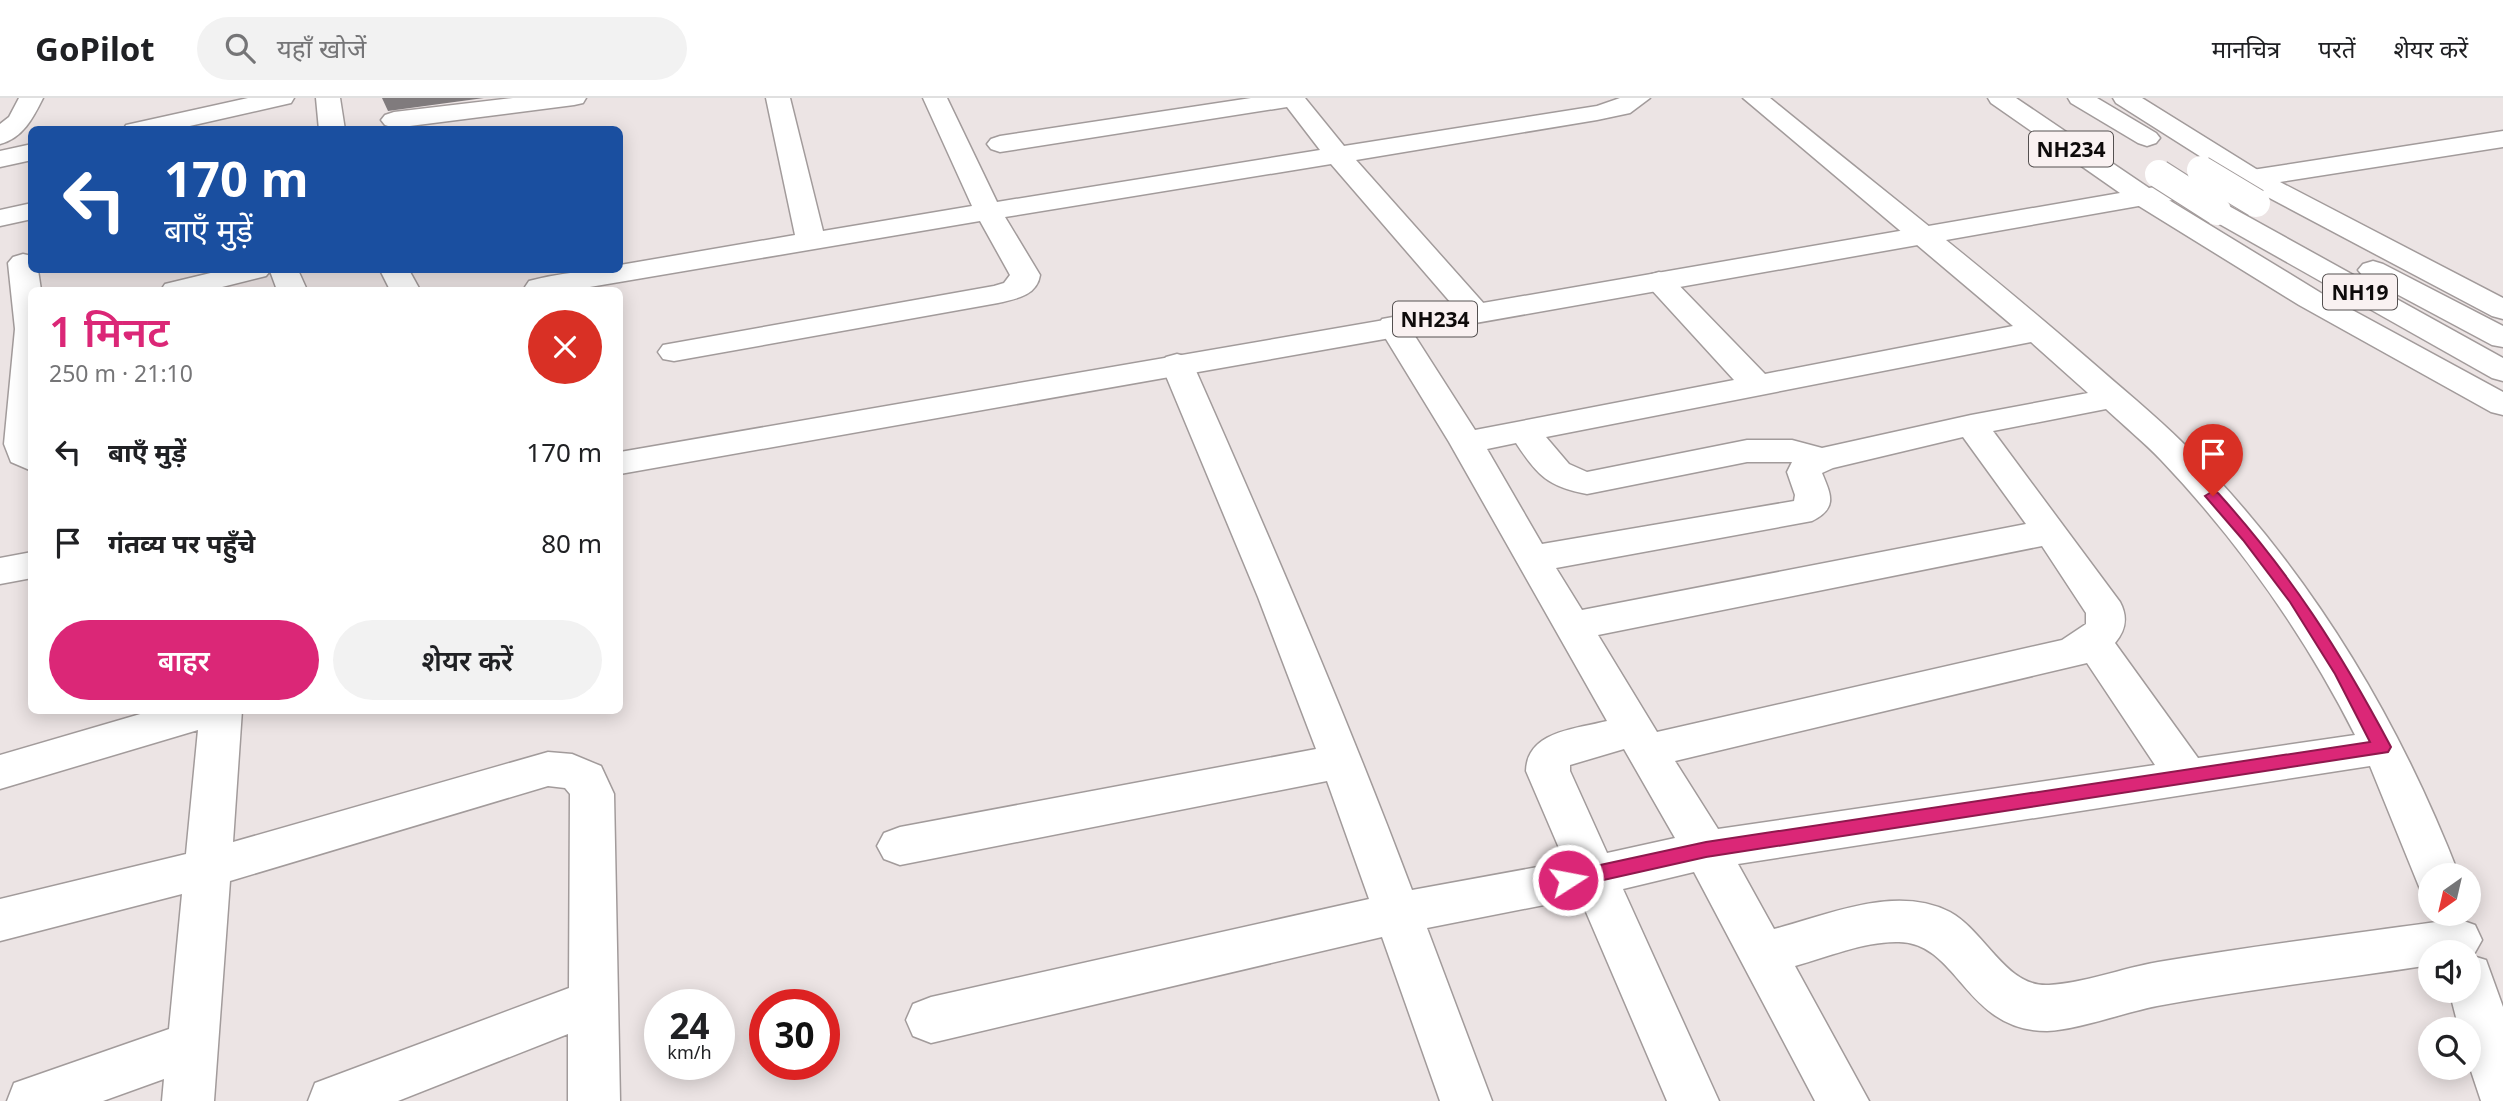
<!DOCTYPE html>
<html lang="hi">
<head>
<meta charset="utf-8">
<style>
  :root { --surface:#fff; --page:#f2f2f2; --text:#202124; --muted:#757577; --line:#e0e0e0; --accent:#db2777 }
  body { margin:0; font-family:"Noto Sans","Noto Sans Devanagari",sans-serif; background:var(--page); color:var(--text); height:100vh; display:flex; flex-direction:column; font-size:26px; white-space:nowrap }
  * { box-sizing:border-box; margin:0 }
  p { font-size:23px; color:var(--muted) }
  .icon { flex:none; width:38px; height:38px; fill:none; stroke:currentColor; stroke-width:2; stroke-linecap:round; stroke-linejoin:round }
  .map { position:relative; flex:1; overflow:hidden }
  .side { position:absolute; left:28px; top:189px; width:595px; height:427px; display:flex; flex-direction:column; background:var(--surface); border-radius:10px; box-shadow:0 4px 18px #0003 }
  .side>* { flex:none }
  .hud { position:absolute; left:28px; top:28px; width:595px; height:147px; border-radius:10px; box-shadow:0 4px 18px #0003; background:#1a4fa0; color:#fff; overflow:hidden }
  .needle { width:46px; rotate:214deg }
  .buttons { position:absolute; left:2418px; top:765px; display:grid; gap:14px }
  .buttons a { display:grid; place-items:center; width:63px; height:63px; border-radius:50%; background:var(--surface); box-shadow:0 4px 18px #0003; font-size:35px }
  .speed { position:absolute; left:644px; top:891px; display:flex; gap:14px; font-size:35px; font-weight:700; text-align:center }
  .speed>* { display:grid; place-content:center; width:91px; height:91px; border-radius:50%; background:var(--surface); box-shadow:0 4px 18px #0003; line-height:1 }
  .speed small { font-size:18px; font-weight:400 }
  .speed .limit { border:10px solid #d22; background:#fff; color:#111 }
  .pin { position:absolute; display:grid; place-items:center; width:60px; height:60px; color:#fff; margin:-72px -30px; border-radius:50% 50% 50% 0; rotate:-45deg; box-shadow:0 0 7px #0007 }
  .pin .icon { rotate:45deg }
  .me { position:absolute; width:77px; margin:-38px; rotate:79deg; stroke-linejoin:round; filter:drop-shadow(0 0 5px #0008) }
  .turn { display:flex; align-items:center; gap:24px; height:147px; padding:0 21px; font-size:32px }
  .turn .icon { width:91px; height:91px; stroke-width:2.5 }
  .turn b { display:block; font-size:49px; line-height:60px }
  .round { display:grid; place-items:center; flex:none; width:74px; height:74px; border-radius:37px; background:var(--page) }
  .head { display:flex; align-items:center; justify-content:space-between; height:119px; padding:0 21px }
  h1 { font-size:42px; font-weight:600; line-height:52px; color:var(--accent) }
  .cta { display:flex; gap:14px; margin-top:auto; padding:14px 21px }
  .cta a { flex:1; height:80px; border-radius:42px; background:var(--accent); color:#fff; font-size:28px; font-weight:600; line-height:80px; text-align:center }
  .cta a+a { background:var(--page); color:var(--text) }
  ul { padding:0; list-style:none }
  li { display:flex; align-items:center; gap:21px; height:91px; padding:0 21px }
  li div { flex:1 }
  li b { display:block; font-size:26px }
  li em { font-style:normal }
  header { display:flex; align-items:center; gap:42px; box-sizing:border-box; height:98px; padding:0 35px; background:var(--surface); border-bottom:2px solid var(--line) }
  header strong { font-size:33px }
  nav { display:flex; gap:38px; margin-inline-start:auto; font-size:24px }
  .search { width:490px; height:63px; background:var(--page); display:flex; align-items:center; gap:18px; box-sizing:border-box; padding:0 24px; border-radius:38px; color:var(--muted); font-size:26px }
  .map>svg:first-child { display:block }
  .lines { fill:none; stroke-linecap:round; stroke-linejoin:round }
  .minor-casing { stroke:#a29b9b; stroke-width:3 }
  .major-casing { stroke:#a29b9b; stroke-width:3 }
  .highway-casing { stroke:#a29b9b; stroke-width:3 }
  .minor { fill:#fff; fill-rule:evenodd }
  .major { fill:#fff; fill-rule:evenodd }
  .highway { fill:#fff; fill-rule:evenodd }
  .highway-bridge-casing { stroke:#a29b9b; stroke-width:30; stroke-linecap:butt }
  .highway-bridge { stroke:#fff; stroke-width:28 }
  .shaded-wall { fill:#807b7d }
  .route { fill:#db2777; stroke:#8e194d; stroke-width:2 }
  .labels { text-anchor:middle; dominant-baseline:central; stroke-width:7; stroke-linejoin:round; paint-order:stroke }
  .shield { fill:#f9f1f1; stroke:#545050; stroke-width:2 }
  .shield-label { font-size:21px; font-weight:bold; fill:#0e0b0b }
</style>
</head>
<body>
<header>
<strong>GoPilot</strong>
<div class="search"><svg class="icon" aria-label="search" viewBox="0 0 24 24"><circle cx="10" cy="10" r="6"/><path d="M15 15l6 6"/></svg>यहाँ खोजें</div>
<nav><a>मानचित्र</a><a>परतें</a><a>शेयर करें</a></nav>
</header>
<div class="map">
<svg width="2503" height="1003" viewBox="0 0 2503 1003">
  <rect width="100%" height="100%" fill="#ece4e4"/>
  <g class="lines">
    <defs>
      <g id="minor">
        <path d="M19 0H43C33 20 23 40 0 46V26L9 19Z"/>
        <polygon points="248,0 294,0 291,5 172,32 123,32 126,27"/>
        <polygon points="316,0 340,0 345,32 319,32"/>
        <polygon points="513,0 586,0 583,5 574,7 394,30 385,27 381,22 385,17 394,14"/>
        <path d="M766 0H790L823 133 972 108 923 0H947L997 104 1320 52 1287 9 1000 54 991 51 987 46 991 41 1000 38 1251 0H1305L1344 48 1597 8 1620 0H1650L1630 15 1597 22 1356 62 1486 208 1490 214 1486 220 1475 223 1464 220 1331 66 1005 119 1040 177C1037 198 1015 201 998 205L674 263 663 261 658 254 663 247 994 188 1004 185 1010 177 980 123 572 192H528L525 189 529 183C559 175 589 172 620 172V167L795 137Z"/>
        <path d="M1743 0H1770C1875 86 1983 169 2086 259 2119 288 2154 316 2185 347 2307 469 2397 617 2459 777H2431V795L2420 791 2370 668 1738 766 1774 831C1828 817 1896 786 1950 814 1985 833 2006 890 2049 887 2084 885 2123 870 2158 864 2258 847 2358 835 2458 821L2475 827 2482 842 2473 858 2486 862 2503 909V1003H2481L2469 967V931H2459L2449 892H2469V854H2431V867C2340 881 2247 891 2157 908 2126 914 2077 932 2047 933 1965 933 1959 845 1899 844 1865 843 1828 859 1795 868L1869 1003H1815L1694 774 1623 791 1719 1003H1667L1580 800 1427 830 1492 1003H1440L1382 839 931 945 913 938 906 922 913 906 931 899 1369 801 1327 683 900 767 884 761 877 748 884 735 900 729 1316 651 1258 499 1161 266 1166 259 1177 256 1188 259 1193 266C1270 440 1345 614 1412 792L1565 764 1526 673C1527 633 1576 631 1607 623L1449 344 1378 228 1382 221 1393 219 1404 221 1475 332 1734 282 1649 189 1644 183 1649 177 1659 174 1669 177 1765 276 2013 228ZM2031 244 2088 295 1971 317 1822 350 1792 342H1747L1587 374 1569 366 1546 339ZM2106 311C2124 328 2144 344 2161 362 2238 443 2305 538 2355 637L2198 660 2115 545C2126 532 2128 519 2120 504L1993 333ZM1963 339 2026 426 1582 512 1556 470 1812 423C1838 410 1831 397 1822 375L1833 370ZM1516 345C1537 377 1548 389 1587 396L1747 364H1792L1787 374 1795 397 1794 403 1542 446 1487 351ZM2042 448 2086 515V526L2062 542 1657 634 1598 537ZM2087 565 2155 667 1718 731 1675 663ZM1624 651 1675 740 1607 755 1570 673V667Z"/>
        <polygon points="32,46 32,62 0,69 0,53"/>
        <polygon points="32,105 32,121 0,128 0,112"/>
        <polygon points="23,156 32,158 32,172 38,172 41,192 32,192 32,373 11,364 4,346 15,231 8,165 13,159"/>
        <polygon points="223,172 298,172 307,192 277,192 270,173 266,178 210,192 161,192 165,186"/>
        <polygon points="380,172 409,172 420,192 390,192"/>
        <polygon points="154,612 242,612 233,744 548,654 572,656 601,668 614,696 620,1003 568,1003 568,936 398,1003 308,1003 315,985 569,890 570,696 565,690 548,688 230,783 214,1003 162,1003 164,981 103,1003 7,1003 14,985 169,931 182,796 0,843 0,801 186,756 198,632 0,691 0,657"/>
      </g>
      <g id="major">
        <polygon points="2503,33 2503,49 2280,84 2503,200 2503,221 2492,218 2243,86 2239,80 2243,74 2252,72"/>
        <polygon points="2144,91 2154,93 2321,195 2503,294 2503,317 2491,314 2299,207 2134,105 2130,99 2134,93"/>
      </g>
      <g id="highway">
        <polygon points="1988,0 2016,0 2149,90 2228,76 2116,5 2113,0 2142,0 2261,74 2265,80 2261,86 2252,88 620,376 620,354 2120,95 1991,5"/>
        <polygon points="2068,0 2097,0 2156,35 2160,40 2156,45 2147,48 2138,45 2071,5"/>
        <polygon points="2217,105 2227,107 2503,260 2503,283 2492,280 2207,119 2203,113 2207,107"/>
        <polygon points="2373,163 2383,166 2503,228 2503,249 2492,247 2363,178 2358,172 2363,166"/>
        <polygon points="32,454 32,480 0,486 0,460"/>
      </g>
    </defs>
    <use href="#minor" class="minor-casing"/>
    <use href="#major" class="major-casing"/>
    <use href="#highway" class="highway-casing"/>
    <use href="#minor" class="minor"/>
    <use href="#major" class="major"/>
    <use href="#highway" class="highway"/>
    <defs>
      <g id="highway-bridge">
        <polyline points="2201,72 2256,105"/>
        <polyline points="2159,76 2217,113"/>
      </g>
    </defs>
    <use href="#highway-bridge" class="highway-bridge-casing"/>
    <use href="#highway-bridge" class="highway-bridge"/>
  </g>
  <polygon class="shaded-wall" points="382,0 484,0 388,13"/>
  <path class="route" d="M2213 393 2218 395C2291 476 2340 553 2391 649L2388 654 1706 759 1568 790 1562 788 1559 782 1562 776 1568 774 1706 744 2370 644 2335 576 2290 504 2243 442 2205 398Z"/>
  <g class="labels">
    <g class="shield">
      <rect x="2029" y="33.5" width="84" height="35" rx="5"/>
      <rect x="2323" y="176.5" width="74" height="35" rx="5"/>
      <rect x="1393" y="203.5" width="84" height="35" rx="5"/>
    </g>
    <g class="shield-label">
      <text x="2071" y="51">NH234</text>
      <text x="2360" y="194">NH19</text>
      <text x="1435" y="221">NH234</text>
    </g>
  </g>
</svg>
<div class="buttons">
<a><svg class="needle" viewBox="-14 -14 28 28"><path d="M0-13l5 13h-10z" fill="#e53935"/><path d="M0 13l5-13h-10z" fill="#757577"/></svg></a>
<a><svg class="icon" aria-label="sound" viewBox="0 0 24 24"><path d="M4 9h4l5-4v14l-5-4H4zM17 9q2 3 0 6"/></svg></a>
<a><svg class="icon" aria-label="search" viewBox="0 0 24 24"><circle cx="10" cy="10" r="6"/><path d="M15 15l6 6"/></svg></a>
</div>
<div class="speed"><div>24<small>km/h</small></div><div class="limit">30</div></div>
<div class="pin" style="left:2213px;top:398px;background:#d93025"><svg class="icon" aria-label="arrive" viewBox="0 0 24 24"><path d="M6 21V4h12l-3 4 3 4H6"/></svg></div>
<svg class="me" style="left:1568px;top:782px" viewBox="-20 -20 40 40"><circle r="17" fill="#db2777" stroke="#fff" stroke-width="3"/><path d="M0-11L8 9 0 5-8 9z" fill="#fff"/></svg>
<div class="hud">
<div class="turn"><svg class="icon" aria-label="left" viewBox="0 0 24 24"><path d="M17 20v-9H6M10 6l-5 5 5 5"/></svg><div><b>170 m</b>बाएँ मुड़ें</div></div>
</div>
<section class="side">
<div class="head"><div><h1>1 मिनट</h1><p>250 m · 21:10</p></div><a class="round" style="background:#d93025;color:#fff"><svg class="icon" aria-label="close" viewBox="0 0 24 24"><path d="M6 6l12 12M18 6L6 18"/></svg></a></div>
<ul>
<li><svg class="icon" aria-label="left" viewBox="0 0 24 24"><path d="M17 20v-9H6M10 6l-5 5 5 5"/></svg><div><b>बाएँ मुड़ें</b></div><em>170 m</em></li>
<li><svg class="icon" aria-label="arrive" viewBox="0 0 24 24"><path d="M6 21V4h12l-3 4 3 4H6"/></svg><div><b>गंतव्य पर पहुँचे</b></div><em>80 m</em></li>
</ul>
<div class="cta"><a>बाहर</a><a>शेयर करें</a></div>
</section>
</div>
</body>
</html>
